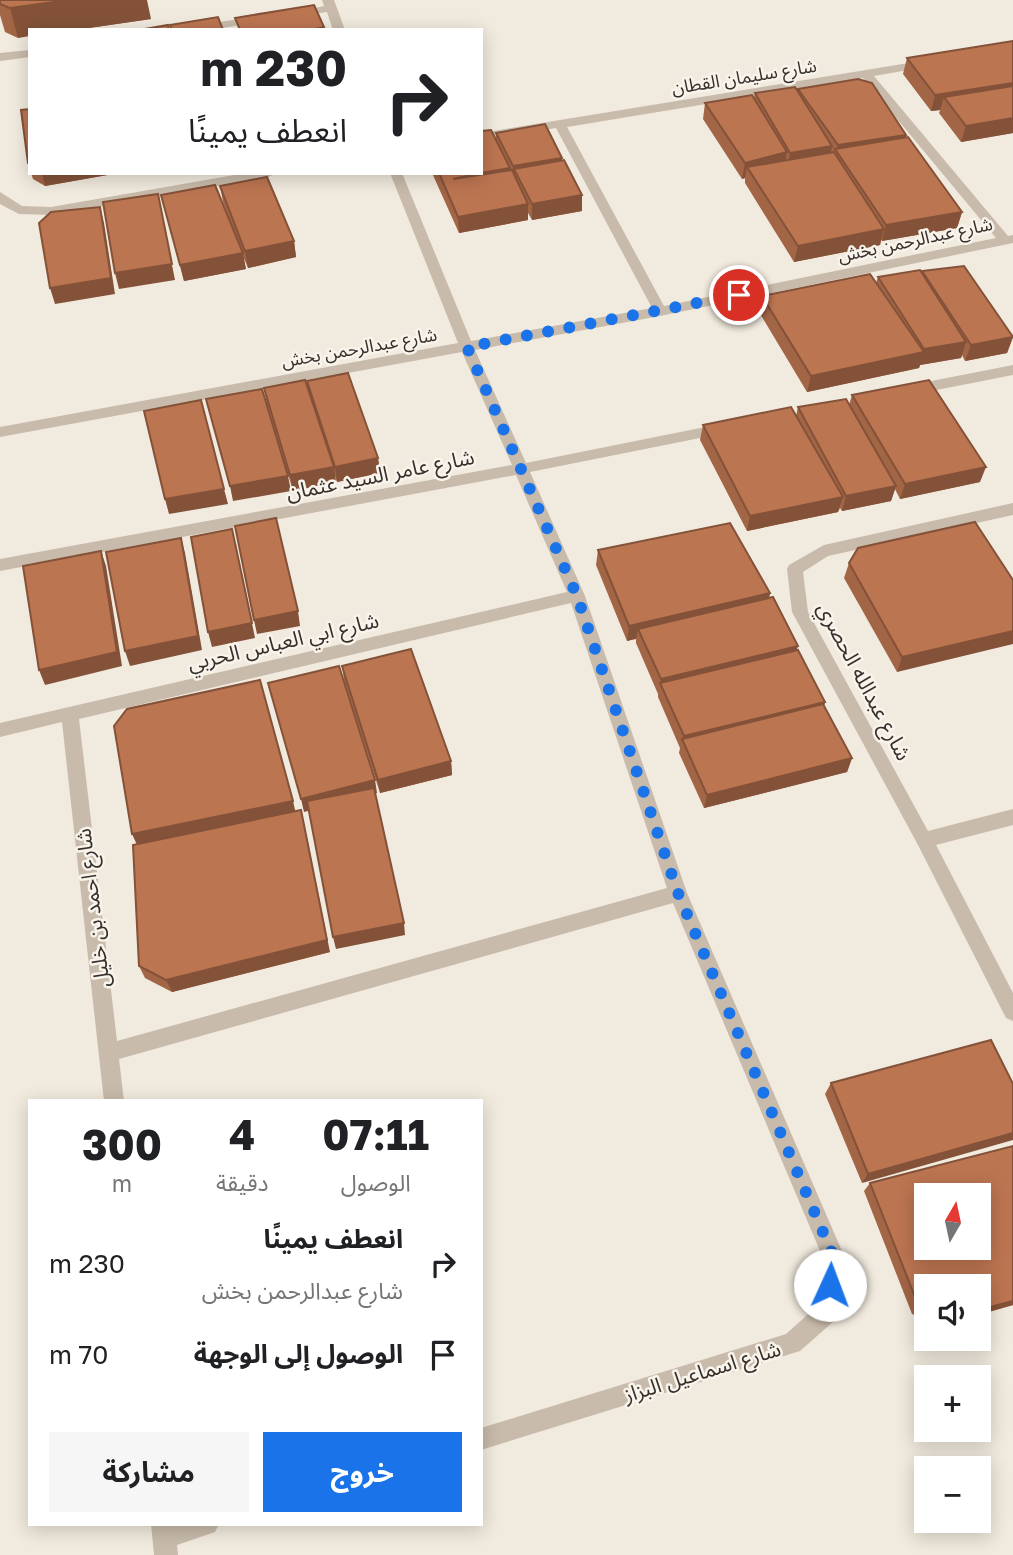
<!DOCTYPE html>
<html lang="ar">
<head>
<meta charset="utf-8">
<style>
  :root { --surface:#fff; --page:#f6f6f6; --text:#202124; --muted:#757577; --accent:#1a73e8 }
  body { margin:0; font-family:"Golos Text","Noto Sans Arabic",sans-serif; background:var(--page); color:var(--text); direction:rtl; height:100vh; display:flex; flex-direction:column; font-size:26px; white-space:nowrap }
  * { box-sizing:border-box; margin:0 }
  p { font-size:23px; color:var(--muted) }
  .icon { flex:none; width:38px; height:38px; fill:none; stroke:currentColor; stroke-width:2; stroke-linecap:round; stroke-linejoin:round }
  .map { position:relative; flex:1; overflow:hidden; direction:ltr }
  .details { position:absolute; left:28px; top:1099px; width:455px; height:427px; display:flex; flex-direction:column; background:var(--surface); border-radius:0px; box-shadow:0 4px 18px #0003; direction:rtl }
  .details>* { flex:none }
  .top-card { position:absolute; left:28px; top:28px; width:455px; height:147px; border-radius:0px; box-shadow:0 4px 18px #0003; direction:rtl; background:#fff; color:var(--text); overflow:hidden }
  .needle { width:46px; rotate:9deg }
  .tools { position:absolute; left:914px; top:1183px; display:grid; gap:14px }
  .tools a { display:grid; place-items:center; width:77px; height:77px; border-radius:0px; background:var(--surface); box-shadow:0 4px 18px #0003; font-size:35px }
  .pin { position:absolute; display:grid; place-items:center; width:60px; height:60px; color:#fff; margin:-30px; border:4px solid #fff; border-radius:50%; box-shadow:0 2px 7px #0007 }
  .me { position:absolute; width:77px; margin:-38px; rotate:2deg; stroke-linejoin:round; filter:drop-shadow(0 0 5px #0008) }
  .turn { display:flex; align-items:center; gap:24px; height:147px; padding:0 21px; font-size:32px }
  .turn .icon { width:91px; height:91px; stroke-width:2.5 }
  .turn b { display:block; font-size:49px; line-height:60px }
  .eta { display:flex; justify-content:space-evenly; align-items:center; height:119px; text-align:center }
  .eta b { font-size:42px; font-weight:700; line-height:49px }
  .primary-button { display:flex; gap:14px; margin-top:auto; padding:14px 21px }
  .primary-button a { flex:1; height:80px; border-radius:0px; background:var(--accent); color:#fff; font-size:28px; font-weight:700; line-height:80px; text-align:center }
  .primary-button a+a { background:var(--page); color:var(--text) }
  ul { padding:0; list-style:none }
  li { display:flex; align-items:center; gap:21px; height:91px; padding:0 21px }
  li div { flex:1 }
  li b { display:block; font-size:26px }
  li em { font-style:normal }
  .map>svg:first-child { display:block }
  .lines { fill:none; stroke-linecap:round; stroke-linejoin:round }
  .minor { fill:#c8bbab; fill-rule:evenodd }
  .wall { fill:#a26546 }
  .shaded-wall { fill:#845239 }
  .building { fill:#bc7551; stroke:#845239; stroke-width:2; fill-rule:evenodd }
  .route { stroke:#1a73e8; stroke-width:12; stroke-dasharray:0 21.6 }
  .labels { text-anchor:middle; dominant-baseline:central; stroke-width:5; stroke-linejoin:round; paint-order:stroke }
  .far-street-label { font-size:18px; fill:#362f2a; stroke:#f8f3eb }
  .street-label { font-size:21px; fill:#362f2a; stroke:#f8f3eb }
</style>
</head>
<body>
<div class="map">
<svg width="1013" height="1555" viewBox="0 0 1013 1555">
  <rect width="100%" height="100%" fill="#f1eade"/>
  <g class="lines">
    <g class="minor">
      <polygon points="322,0 334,0 345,30 333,30 327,12 294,17 288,14 324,6"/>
      <polygon points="259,16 263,17 263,21 210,30 180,30 186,27"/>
      <polygon points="30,50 30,57 0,61 0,53"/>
      <path d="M927 60 933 64 931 66 874 76 1008 236 1013 235V243L660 316 475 350 526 463 725 423 732 428 725 433 530 472 585 596 687 893 845 1258 834 1321 800 1351 481 1450V1428L786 1334 816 1307 823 1258 673 903 119 1059 124 1101H104L62 722 0 737V723L567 592 516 475 0 571V559L512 465 462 352 0 437V427L458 343 390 173H402L471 341 652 308 556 128 481 141V133ZM863 78 996 238 664 306 567 127ZM571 603 667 888 117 1041 79 719Z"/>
      <polygon points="246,173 275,173 269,177 51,215 19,214 0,204 0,192 22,206 51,207"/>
      <polygon points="1013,365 1013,375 911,395 904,390 911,385"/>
      <polygon points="1013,503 1013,515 828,556 803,572 808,612 928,831 1013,809 1013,825 936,845 1013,993 1013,1021 1006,1018 918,845 792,612 787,569 789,565 824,545"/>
      <polygon points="151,1524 219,1524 215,1532 177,1545 178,1555 154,1555"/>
    </g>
  </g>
  <g class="wall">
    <polygon points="0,0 151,19 75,30 30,30 18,38 5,32 0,15"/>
    <polygon points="1013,41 1013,133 961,142 939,113 940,110 931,111 903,74 907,58"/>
    <polygon points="798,89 906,135 906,137 962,212 957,228 882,241 881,239 880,245 794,262 745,183 745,178 742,179 703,119 705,103 754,98 755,93 797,91"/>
    <polygon points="496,133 562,158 562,160 582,195 582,211 532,220 528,213 528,220 459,233 432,173 481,173 496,141"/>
    <polygon points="31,173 113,173 113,174 45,186 33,179"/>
    <polygon points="220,186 294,241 296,257 248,268 243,256 246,269 184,281 161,195 237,239 223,202"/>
    <polygon points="922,271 1013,337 1007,353 965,361 962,355 961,358 920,365 919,368 807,392 759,312 762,296 876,283 878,277 921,273"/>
    <polygon points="307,381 378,458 380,473 337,482 334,473 336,482 293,491 267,404 264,388 308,390"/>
    <polygon points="852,395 980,482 900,499 895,489 891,501 842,511 840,508 838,512 747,531 700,440 703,425 796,416 798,407 849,405"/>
    <polygon points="598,550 770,593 769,598 825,702 824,706 852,758 847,772 704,808 679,753 680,748 658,697 658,694 636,643 636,638 627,641 596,565"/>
    <polygon points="849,563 1013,580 897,672 844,578"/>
    <polygon points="342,666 451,761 452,775 380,793 344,680"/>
    <polygon points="137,844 330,952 172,992 145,978 139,966"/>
    <polygon points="991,1040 862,1183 825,1094 831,1083"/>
    <polygon points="1013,1146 1013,1305 978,1315 978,1286 926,1286 926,1319 912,1314 864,1191 870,1183"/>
  </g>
  <g class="shaded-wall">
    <polygon points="69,0 147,0 151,19 75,30 30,30 30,36 18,38 10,8"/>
    <polygon points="1013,83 1013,98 944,97 940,110 931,111 935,95"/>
    <polygon points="1013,118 1013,133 961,142 966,126"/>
    <polygon points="906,135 902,151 836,151 838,145"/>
    <polygon points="832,146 829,162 787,169 790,153"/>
    <polygon points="787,152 784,168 747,167 745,178 742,179 745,163"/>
    <polygon points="562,158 562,174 514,169 514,182 513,183 513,166"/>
    <polygon points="510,168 510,184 453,179"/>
    <polygon points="42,173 113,173 113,174 45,186"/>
    <polygon points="582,195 582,211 532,220 532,204"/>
    <polygon points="528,204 528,220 459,233 458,217"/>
    <polygon points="100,207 104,223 115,294 55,304 50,288"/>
    <polygon points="161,210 175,280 119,289 115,273"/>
    <polygon points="962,212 957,228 882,241 886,225"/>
    <polygon points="884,229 880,245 794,262 798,246"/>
    <polygon points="294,241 296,257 248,268 245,251"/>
    <polygon points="243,253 246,269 184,281 180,265"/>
    <polygon points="1013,337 1007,353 965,361 971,345"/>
    <polygon points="966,342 961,358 920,365 919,368 807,392 811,376 924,352 924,349"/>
    <polygon points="378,458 380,473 337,482 335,467"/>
    <polygon points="334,467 336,482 293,491 290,475"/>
    <polygon points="986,467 980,482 900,499 905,484"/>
    <polygon points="288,476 291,491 233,501 230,486"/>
    <polygon points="896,486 891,501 842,511 846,496"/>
    <polygon points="224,489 228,504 169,514 165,499"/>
    <polygon points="843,497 838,512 747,531 750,516"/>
    <polygon points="181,538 185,553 202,650 130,666 125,651"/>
    <polygon points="236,545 255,638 212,647 208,632"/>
    <polygon points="101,551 106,566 122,666 45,685 39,670"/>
    <polygon points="770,593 767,608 638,629 636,639 627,641 629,626"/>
    <polygon points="298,611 300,626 257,634 254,620"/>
    <polygon points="1013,631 1013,644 897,672 902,657"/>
    <polygon points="798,646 794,660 660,683 658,694 661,679"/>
    <polygon points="825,702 821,716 683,741 684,736"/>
    <polygon points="852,758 847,772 704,808 707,795"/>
    <polygon points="451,761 452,775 380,793 378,780"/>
    <polygon points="375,780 377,793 304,812 301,799"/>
    <polygon points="293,801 296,814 138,847 132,834"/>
    <polygon points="304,823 330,952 172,992 166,980"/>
    <polygon points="404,923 405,935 336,949 333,937"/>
    <polygon points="1013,1133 1013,1140 862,1183 868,1174"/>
    <polygon points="1013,1301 1013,1305 978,1315 978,1310"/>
  </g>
  <g class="building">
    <polygon points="0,0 69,0 10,8 0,4"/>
    <polygon points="314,5 324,27 310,30 240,30 235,18"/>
    <polygon points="218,17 223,30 172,30 170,25"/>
    <polygon points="168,25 169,30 139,30"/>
    <polygon points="1013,41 1013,83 935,95 907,58"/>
    <polygon points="858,79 872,83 906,135 838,145 798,89"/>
    <polygon points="1013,86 1013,118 966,126 944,97"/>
    <polygon points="795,87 832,146 790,153 755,93"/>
    <polygon points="752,95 787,152 745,163 705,103"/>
    <polygon points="30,109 30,164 28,163 21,110"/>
    <polygon points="545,124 562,158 513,166 496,133"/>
    <polygon points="491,130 510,168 481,173 481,131"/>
    <polygon points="908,137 962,212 886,225 835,149"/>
    <polygon points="834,152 884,229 798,246 747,167"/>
    <polygon points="564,160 582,195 532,204 514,169"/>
    <polygon points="512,170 528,204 458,217 439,173 481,173 453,179"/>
    <polygon points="267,177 294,241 245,251 220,186"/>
    <polygon points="215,185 243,253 180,265 161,195"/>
    <polygon points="158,194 172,264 115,273 103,202"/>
    <polygon points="100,207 111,278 50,288 39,223 51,212"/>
    <polygon points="964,266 1013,337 971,345 922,271"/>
    <polygon points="920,270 966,342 924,349 878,277"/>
    <polygon points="870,274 924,352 811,376 762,296"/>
    <polygon points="348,373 378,458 335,467 307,381"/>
    <polygon points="305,380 334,467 290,475 264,388"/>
    <polygon points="929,380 986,467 905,484 852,395"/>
    <polygon points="262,389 288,476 230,486 206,399"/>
    <polygon points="846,399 896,486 846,496 798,407"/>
    <polygon points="201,400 224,489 165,499 144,411"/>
    <polygon points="791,407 843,497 750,516 703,425"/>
    <polygon points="276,518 298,611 254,620 235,526"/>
    <polygon points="975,522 1013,580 1013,631 902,657 849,563 858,548"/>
    <polygon points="730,523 770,593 629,626 598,550"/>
    <polygon points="232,529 252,623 208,632 191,537"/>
    <polygon points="181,538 198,636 125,651 106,552"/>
    <polygon points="101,551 117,652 39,670 23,566"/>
    <polygon points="773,597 798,646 661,679 638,629"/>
    <polygon points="411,649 451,761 378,780 342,666"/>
    <polygon points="798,650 825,702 684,736 660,683"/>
    <polygon points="339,666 375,780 301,799 268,683"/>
    <polygon points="260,680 293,801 132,834 114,726 127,709"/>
    <polygon points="823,704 852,758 707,795 682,739"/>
    <polygon points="374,788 404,923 333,937 307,801"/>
    <polygon points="301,810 327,940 166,980 139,966 133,845"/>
    <polygon points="991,1040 1013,1084 1013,1133 868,1174 831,1083"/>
    <path d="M1013 1146V1301L978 1310V1286H926V1309L919 1307 870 1183ZM926 1195H978V1248H926Z"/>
  </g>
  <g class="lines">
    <polyline class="route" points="739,295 467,347 577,596 678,893 834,1258 830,1285"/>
  </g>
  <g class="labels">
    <g class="far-street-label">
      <text transform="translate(744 76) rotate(-9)">شارع سليمان القطان</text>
      <text transform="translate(915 239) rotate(-12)">شارع عبدالرحمن بخش</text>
      <text transform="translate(359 347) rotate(-10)">شارع عبدالرحمن بخش</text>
    </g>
    <g class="street-label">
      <text transform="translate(380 474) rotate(-11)">شارع عامر السيد عثمان</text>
      <text transform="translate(283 641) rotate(-13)">شارع ابي العباس الحربي</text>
      <text transform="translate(865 681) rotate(62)">شارع عبدالله الحصري</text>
      <text transform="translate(92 908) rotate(-97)">شارع احمد بن خليل</text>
      <text transform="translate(702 1371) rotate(-17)">شارع اسماعيل البزاز</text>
    </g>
  </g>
</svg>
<div class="tools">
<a><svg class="needle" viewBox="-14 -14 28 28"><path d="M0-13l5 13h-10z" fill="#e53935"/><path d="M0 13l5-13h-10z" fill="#757577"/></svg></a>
<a><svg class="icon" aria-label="sound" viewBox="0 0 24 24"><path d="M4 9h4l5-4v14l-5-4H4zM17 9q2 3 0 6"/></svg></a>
<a>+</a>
<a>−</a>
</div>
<div class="pin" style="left:739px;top:295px;background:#d93025"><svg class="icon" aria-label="arrive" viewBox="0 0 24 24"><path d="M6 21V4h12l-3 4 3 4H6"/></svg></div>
<svg class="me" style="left:830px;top:1285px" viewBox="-20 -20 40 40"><circle r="19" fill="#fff"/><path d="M0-13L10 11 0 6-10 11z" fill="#1a73e8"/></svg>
<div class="top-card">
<div class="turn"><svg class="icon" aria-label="right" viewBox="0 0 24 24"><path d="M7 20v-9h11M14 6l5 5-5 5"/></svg><div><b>230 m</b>انعطف يمينًا</div></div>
</div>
<section class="details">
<div class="eta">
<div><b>07:11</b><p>الوصول</p></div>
<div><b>4</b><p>دقيقة</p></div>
<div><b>300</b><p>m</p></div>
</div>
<ul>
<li><svg class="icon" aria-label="right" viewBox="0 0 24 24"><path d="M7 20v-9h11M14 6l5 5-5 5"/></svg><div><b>انعطف يمينًا</b><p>شارع عبدالرحمن بخش</p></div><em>230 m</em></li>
<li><svg class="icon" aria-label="arrive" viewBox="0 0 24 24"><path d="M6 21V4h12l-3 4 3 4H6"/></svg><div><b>الوصول إلى الوجهة</b></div><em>70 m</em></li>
</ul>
<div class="primary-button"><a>خروج</a><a>مشاركة</a></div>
</section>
</div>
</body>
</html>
